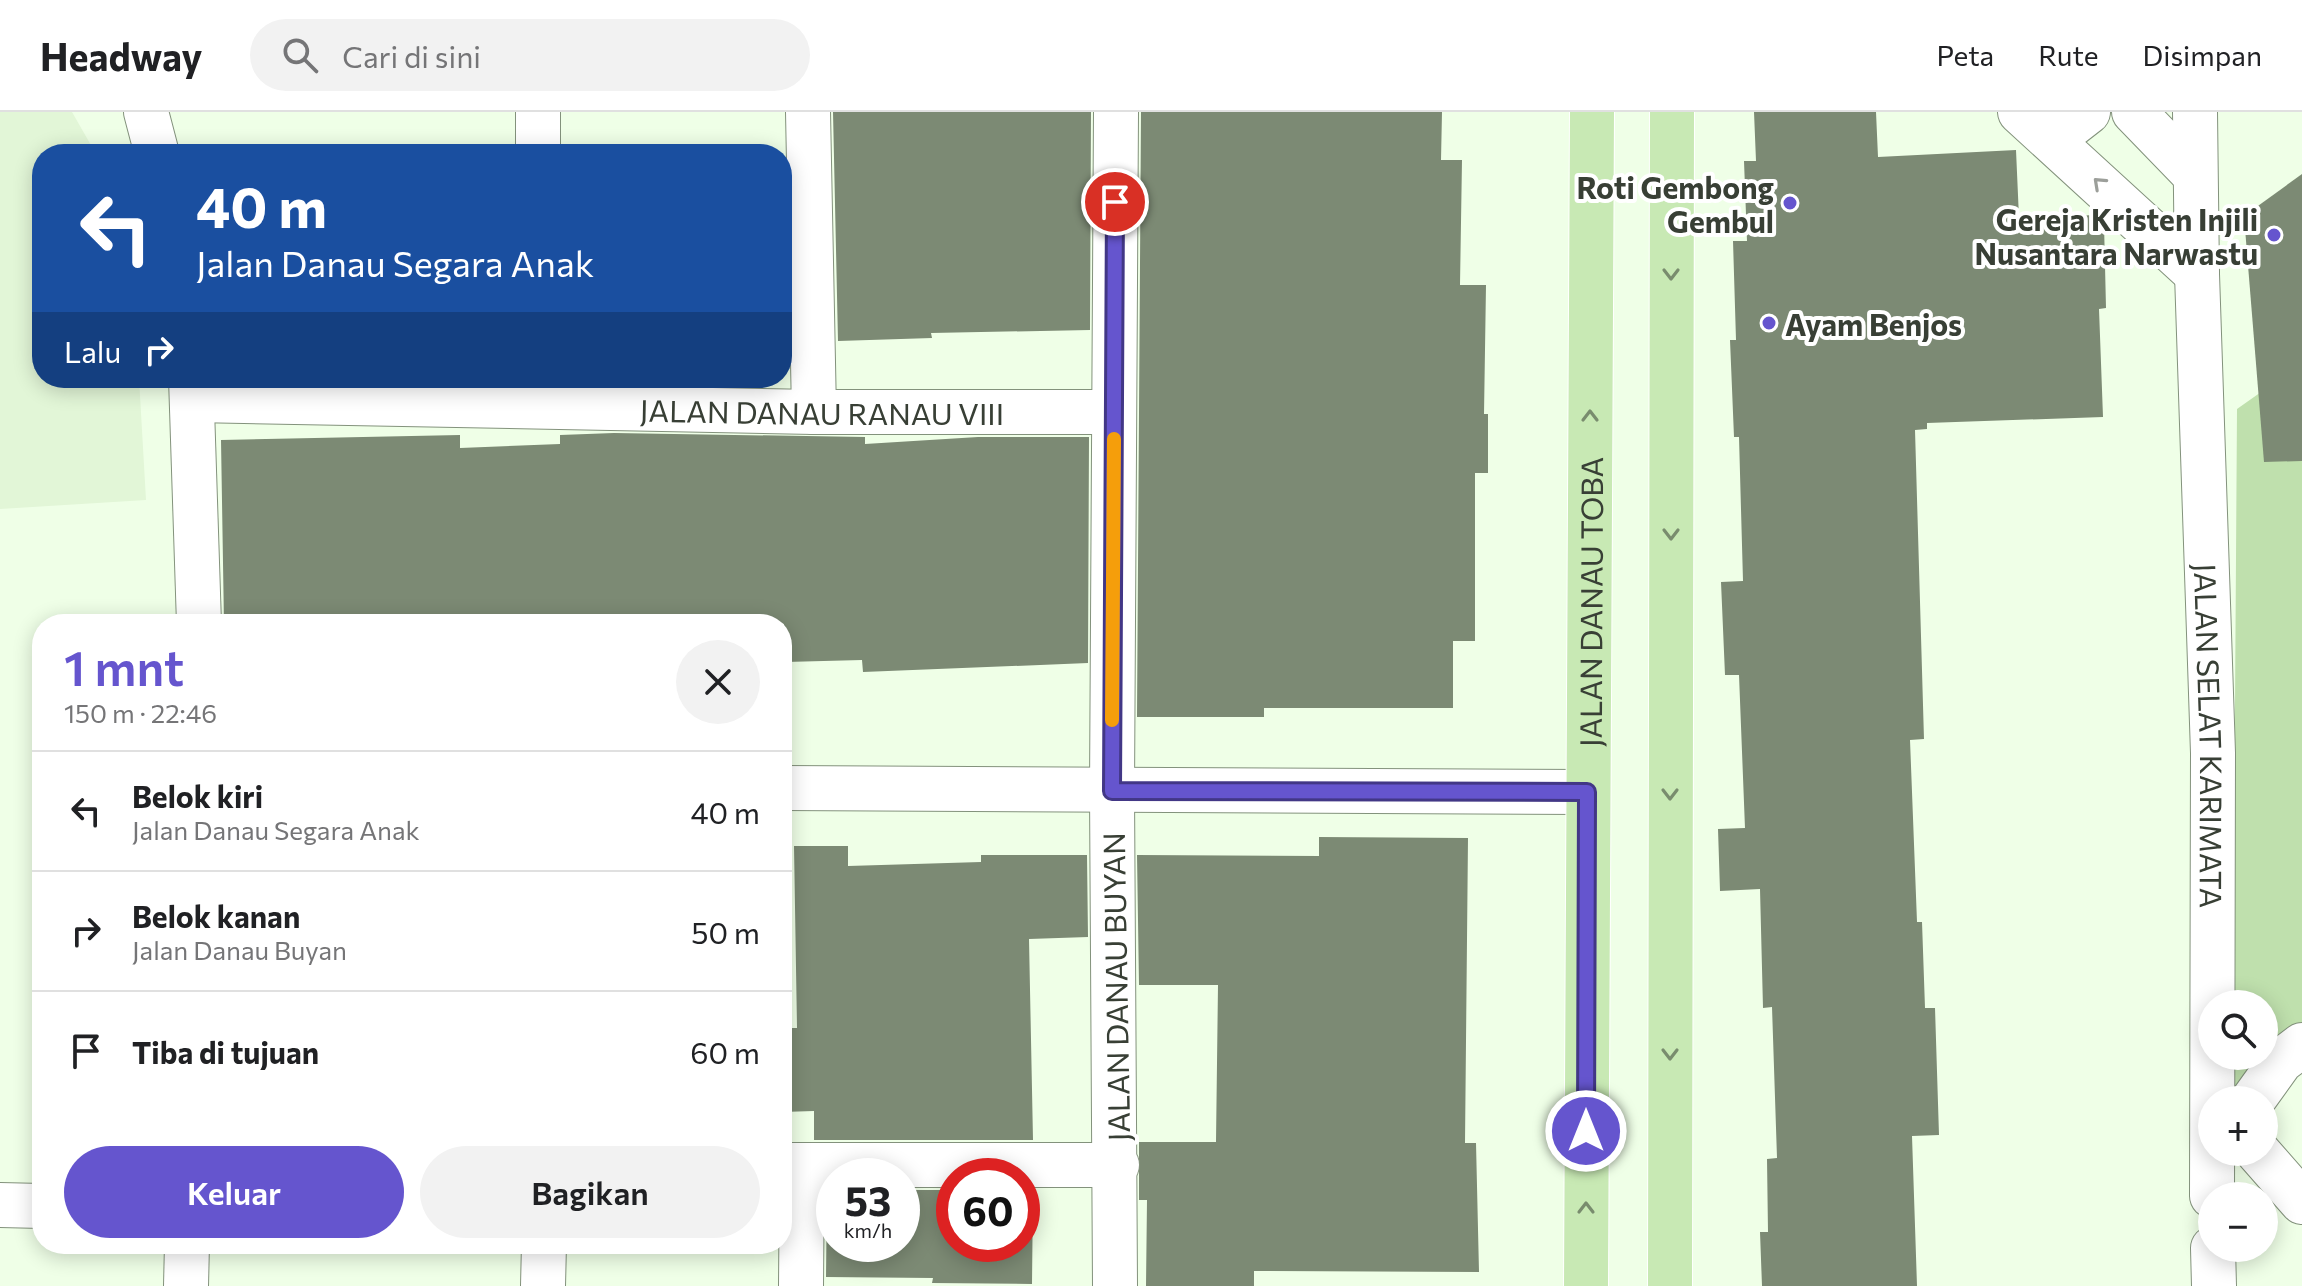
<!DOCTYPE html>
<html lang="id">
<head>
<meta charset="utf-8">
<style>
  :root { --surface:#fff; --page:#f2f2f2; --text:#202124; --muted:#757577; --line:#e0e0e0; --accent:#6555ce }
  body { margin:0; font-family:Commissioner,sans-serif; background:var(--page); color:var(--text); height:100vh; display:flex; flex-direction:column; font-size:30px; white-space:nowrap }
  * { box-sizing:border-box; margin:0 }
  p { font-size:26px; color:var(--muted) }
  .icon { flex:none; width:44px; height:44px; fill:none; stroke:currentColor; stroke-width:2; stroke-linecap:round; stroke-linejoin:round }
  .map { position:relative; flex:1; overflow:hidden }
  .drawer { position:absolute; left:32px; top:502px; width:760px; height:640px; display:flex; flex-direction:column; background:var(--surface); border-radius:32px; box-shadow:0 4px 20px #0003 }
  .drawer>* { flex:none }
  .hud { position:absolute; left:32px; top:32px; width:760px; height:244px; border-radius:32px; box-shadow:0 4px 20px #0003; background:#1a4fa0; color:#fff; overflow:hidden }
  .tools { position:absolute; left:2198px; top:878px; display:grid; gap:16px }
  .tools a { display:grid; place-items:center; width:80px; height:80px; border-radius:50%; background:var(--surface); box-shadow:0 4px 20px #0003; font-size:40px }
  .speed { position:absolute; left:816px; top:1046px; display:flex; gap:16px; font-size:40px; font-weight:700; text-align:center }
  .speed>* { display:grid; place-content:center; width:104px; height:104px; border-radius:50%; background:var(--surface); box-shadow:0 4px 20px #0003; line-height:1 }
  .speed small { font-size:20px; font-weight:400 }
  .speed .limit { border:12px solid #d22; background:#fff; color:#111 }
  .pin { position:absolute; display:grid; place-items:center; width:68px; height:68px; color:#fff; margin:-34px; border:4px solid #fff; border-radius:50%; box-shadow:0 2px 8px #0007 }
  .me { position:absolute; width:88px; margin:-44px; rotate:0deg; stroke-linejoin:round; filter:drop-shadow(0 0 6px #0008) }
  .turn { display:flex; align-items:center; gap:28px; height:168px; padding:0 32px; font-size:36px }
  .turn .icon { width:104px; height:104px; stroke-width:2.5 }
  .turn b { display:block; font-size:56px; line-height:68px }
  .then { display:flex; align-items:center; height:76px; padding:0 32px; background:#0003; gap:16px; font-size:30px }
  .round { display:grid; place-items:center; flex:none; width:84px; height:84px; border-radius:42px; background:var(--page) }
  .overview { display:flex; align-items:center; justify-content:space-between; height:136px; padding:0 32px }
  h1 { font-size:48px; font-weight:600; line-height:60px; color:var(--accent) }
  .cta { display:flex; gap:16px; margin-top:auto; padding:16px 32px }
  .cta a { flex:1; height:92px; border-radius:48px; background:var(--accent); color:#fff; font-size:32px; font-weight:600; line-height:92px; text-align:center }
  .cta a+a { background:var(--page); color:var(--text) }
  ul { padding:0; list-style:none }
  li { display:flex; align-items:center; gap:24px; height:120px; padding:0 32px; border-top:2px solid var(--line) }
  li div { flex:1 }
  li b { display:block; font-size:30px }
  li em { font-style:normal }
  header { display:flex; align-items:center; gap:48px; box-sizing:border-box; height:112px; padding:0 40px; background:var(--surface); border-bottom:2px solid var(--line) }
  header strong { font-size:38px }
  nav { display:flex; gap:44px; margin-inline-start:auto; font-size:28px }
  .search { width:560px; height:72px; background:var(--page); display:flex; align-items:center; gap:20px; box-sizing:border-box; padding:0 28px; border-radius:44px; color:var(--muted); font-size:30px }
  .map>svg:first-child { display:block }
  .built { fill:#e2f6d7 }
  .green { fill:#bfe0ad }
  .building { fill:#7c8a74 }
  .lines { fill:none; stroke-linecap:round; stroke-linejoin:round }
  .minor-casing { stroke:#83927c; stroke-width:46 }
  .major-casing { stroke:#fff; stroke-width:46 }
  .minor { stroke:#fff; stroke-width:44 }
  .major { stroke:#c8e9b4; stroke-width:44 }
  .oneway { stroke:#9c9f9a }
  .oneway2 { stroke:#798c6e }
  .route-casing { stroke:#423786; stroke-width:20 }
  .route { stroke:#6555ce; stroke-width:14 }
  .slow { stroke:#f59e0b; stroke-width:14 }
  .poi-dot { fill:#6555ce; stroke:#fff; stroke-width:3 }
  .labels { text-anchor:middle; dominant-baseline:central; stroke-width:8; stroke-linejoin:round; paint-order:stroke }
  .poi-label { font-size:30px; font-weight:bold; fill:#383f35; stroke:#fff; text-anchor:end }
  .street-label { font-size:30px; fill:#383f35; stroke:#fff }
</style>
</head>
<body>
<header>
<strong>Headway</strong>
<div class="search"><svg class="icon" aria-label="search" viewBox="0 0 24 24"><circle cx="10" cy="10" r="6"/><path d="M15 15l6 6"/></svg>Cari di sini</div>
<nav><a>Peta</a><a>Rute</a><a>Disimpan</a></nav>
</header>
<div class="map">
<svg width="2302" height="1174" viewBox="0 0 2302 1174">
  <rect width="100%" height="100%" fill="#efffe7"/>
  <polygon class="built" points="0,0 72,0 96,42 42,42 42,266 139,266 146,388 0,397"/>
  <polygon class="green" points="2302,251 2302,929 2232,984 2232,944 2264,944 2264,892 2233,892 2237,297"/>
  <g class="building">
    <polygon points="833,0 1091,0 1090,218 931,221 932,226 838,229"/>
    <polygon points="1141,0 1442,0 1441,48 1462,48 1460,173 1486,173 1484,302 1488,302 1488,361 1475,361 1475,529 1453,529 1453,596 1264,596 1264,605 1137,605"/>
    <polygon points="1754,0 1876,0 1878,45 2016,38 2019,106 2095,103 2104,111 2106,196 2099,197 2103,305 1927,311 1927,317 1915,318 1924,627 1910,628 1917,810 1922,810 1925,896 1935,896 1939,1023 1912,1024 1917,1174 1762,1174 1760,1120 1768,1120 1767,1047 1777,1046 1772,895 1763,896 1760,777 1720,779 1718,717 1745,716 1739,563 1725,563 1721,470 1743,469 1739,325 1734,325 1730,228 1736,228 1733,129 1747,129 1744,49 1756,49"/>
    <polygon points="2302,62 2302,349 2264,350 2244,104"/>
    <polygon points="614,321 865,325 865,332 978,325 1089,325 1088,551 863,560 862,548 785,550 784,512 224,512 221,328 460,323 460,336 560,332 560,323"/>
    <polygon points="1319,725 1468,726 1465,1031 1476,1031 1479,1160 1254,1159 1254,1174 1146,1174 1147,1088 1139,1088 1139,1030 1216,1030 1218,873 1139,873 1137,743 1319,744"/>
    <polygon points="794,734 848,734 848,754 981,750 981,743 1087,743 1088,825 1029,827 1033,1028 814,1028 814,999 782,1000 782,916 797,916"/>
    <polygon points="827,1078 834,1078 834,1132 902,1132 902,1078 954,1078 954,1132 1022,1132 1022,1078 1033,1078 1032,1172 932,1171 933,1166 826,1165"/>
  </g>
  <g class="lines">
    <defs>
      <g id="minor">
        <polyline points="146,0 157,42"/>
        <polyline points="808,0 814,300"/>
        <polyline points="2020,0 2197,162"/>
        <polyline points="2134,0 2195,63"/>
        <path id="s1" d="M2195 0 2197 162 2213 641 2212 1084"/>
        <polyline points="2052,28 2088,0"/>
        <polyline points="538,42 538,0"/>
        <polyline points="191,266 199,512"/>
        <path id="s2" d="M194 288 814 300H1114"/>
        <polyline points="782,676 1587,680"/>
        <polyline points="2253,988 2281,949 2302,933"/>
        <polyline points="2258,1040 2302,1090"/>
        <polyline points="782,1053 1117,1053"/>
        <polyline points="0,1093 42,1094"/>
        <polyline points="2213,1136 2214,1174"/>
        <polyline points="186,1174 187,1132"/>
        <polyline points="543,1174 544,1132"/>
        <polyline points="801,1174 802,1053"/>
        <polyline points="1115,1174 1112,679 1116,0"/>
      </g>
      <g id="major">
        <path id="s3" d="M1586 1174 1592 0"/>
        <polyline points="1670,1174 1672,0"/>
      </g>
    </defs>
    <use href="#minor" class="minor-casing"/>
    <use href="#major" class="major-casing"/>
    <use href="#minor" class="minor"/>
    <use href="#major" class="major"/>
  </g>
  <defs><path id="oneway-chevron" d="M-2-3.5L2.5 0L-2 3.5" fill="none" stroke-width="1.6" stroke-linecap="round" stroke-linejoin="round" transform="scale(2)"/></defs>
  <use class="oneway" href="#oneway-chevron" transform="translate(2099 71) rotate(-137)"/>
  <g class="oneway2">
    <use href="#oneway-chevron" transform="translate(1671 162) rotate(90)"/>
    <use href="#oneway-chevron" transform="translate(1590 304) rotate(-90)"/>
    <use href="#oneway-chevron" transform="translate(1671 422) rotate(90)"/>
    <use href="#oneway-chevron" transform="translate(1670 682) rotate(90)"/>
    <use href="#oneway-chevron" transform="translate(1670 942) rotate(90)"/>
    <use href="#oneway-chevron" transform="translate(1586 1096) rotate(-90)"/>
  </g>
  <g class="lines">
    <defs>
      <polyline id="route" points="1115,90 1112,679 1587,680 1586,1019"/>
    </defs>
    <use href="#route" class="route-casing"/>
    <use href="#route" class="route"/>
    <polyline class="slow" points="1112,608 1114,327"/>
  </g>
  <g class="poi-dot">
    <circle cx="1790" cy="91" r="8"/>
    <circle cx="2274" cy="123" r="8"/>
    <circle cx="1769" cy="211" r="8"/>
  </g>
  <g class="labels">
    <g class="poi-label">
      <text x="1774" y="74">Roti Gembong<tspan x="1774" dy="34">Gembul</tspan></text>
      <text x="2258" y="106">Gereja Kristen Injili<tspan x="2258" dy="34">Nusantara Narwastu</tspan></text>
      <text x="1785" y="211" text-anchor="start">Ayam Benjos</text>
    </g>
    <g class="street-label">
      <text stroke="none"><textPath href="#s2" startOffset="628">JALAN DANAU RANAU VIII</textPath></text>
      <text stroke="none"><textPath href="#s3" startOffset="684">JALAN DANAU TOBA</textPath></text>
      <text stroke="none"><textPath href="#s1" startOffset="624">JALAN SELAT KARIMATA</textPath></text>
      <text transform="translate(1115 875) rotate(-91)">JALAN DANAU BUYAN</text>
    </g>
  </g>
</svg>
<div class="tools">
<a><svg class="icon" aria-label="search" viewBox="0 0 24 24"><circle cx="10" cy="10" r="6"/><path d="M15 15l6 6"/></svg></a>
<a>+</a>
<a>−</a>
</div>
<div class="speed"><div>53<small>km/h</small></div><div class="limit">60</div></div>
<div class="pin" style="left:1115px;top:90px;background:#d93025"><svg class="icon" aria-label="arrive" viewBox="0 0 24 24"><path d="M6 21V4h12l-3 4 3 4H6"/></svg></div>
<svg class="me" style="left:1586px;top:1019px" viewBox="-20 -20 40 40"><circle r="17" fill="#6555ce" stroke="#fff" stroke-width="3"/><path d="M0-11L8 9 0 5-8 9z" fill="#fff"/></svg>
<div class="hud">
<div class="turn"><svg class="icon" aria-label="left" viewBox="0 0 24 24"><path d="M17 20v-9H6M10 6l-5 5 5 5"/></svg><div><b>40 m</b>Jalan Danau Segara Anak</div></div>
<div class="then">Lalu<svg class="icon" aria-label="right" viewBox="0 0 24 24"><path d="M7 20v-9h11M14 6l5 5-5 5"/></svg></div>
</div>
<section class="drawer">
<div class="overview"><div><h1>1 mnt</h1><p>150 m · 22:46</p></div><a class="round"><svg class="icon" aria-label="close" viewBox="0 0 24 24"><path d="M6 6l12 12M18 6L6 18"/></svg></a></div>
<ul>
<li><svg class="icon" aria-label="left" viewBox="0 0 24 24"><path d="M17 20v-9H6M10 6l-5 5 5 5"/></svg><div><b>Belok kiri</b><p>Jalan Danau Segara Anak</p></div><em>40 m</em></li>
<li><svg class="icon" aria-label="right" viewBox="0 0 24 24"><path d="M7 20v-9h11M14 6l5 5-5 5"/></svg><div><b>Belok kanan</b><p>Jalan Danau Buyan</p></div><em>50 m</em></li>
<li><svg class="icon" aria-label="arrive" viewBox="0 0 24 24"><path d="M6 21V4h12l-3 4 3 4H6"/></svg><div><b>Tiba di tujuan</b></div><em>60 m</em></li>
</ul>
<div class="cta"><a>Keluar</a><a>Bagikan</a></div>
</section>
</div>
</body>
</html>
